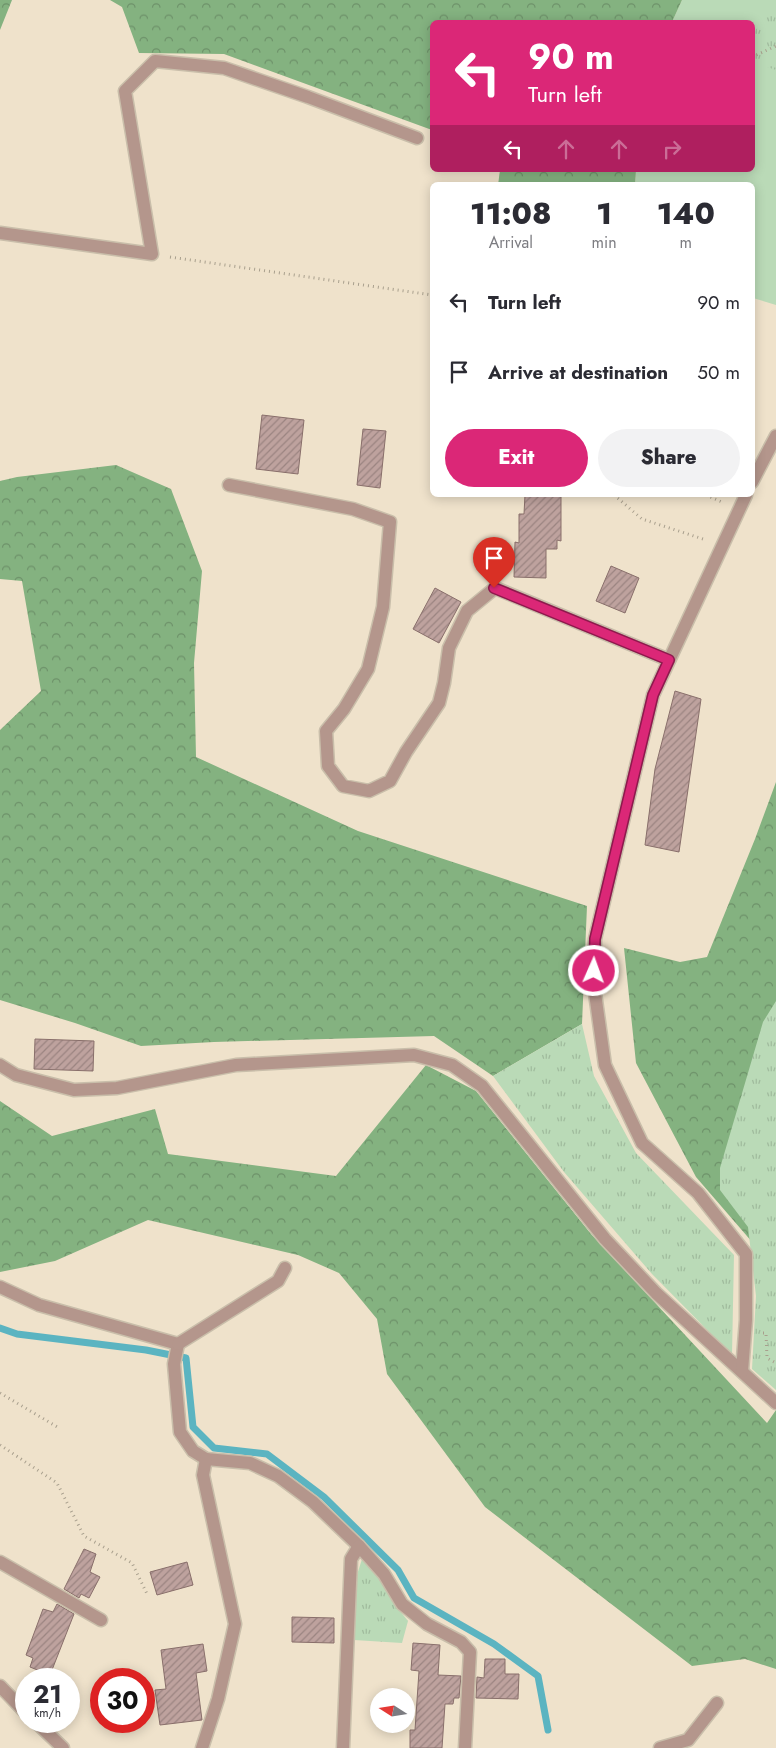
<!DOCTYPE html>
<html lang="en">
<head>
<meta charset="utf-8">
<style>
  :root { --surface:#fff; --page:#f2f2f3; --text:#2b2b33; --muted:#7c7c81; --accent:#db2777 }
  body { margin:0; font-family:Jost,sans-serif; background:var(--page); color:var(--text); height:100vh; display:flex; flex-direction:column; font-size:19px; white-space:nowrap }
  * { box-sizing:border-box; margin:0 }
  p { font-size:16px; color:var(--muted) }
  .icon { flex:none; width:28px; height:28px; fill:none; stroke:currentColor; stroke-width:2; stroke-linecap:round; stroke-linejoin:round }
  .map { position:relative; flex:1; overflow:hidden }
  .panel { position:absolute; left:430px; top:182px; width:325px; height:315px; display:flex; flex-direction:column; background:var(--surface); border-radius:8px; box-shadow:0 2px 12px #0003 }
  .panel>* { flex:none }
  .hud { position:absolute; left:430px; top:20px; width:325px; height:152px; border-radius:8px; box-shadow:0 2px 12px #0003; background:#db2777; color:#fff; overflow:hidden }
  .needle { width:32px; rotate:282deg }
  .controls { position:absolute; left:370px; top:1688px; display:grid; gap:10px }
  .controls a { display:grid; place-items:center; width:45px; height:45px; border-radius:50%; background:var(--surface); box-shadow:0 2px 12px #0003; font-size:25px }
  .speed { position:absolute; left:15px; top:1668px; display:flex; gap:10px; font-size:25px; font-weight:700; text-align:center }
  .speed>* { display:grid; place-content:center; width:65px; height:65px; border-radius:50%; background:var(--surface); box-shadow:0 2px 12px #0003; line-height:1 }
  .speed small { font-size:12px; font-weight:400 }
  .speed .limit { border:8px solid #d22; background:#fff; color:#111 }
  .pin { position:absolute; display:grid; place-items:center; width:42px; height:42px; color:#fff; margin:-51px -21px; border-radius:50% 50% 50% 0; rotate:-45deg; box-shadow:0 0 5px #0007 }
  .pin .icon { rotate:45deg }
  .me { position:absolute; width:55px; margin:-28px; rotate:2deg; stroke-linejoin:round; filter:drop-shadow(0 0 4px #0008) }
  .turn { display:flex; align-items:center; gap:18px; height:105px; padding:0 15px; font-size:22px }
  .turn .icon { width:65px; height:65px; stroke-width:2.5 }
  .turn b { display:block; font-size:35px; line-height:42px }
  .lanes { display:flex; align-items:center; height:48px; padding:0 15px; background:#0003; justify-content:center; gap:25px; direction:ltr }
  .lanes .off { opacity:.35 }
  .eta { display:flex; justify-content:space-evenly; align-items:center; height:85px; text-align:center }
  .eta b { font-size:30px; font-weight:800; line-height:35px }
  .primary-button { display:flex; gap:10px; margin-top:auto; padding:10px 15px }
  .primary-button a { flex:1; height:58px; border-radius:30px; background:var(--accent); color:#fff; font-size:20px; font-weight:800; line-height:58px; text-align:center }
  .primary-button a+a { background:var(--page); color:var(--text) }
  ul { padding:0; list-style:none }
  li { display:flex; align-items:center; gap:15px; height:70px; padding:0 15px }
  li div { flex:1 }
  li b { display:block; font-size:19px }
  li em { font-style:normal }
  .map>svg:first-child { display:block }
  .grass { fill:#badab7 }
  .forest { fill:url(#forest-crowns) }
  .park { fill:url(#park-tufts) }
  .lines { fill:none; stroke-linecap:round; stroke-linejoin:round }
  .stream { stroke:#5bb4c1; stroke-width:7 }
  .building { fill:url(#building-hatch); stroke:#896f6b }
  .street-casing { stroke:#c9beaa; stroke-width:15 }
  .path { stroke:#a89f8d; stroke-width:3; stroke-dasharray:1 4; stroke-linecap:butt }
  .street { stroke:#b4968c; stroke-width:12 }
  .route-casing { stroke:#8e194d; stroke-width:12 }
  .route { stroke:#db2777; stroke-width:9 }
</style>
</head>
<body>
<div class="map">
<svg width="776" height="1748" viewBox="0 0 776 1748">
  <defs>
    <pattern id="forest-crowns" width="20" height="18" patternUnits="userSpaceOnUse" patternTransform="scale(1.25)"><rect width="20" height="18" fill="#84b280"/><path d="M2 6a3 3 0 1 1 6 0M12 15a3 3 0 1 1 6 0" fill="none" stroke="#6d9169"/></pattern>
    <pattern id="park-tufts" width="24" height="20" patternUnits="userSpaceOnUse" patternTransform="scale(1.25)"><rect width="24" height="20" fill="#badab7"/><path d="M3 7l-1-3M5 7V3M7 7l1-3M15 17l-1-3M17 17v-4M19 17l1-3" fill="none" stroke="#a0bb9d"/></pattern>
    <pattern id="building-hatch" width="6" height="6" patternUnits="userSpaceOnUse" patternTransform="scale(1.25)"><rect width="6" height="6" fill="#bea29e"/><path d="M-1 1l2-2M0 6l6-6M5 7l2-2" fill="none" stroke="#9b8481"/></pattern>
  </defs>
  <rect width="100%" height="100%" fill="#efe2cb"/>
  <polygon class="grass" points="682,0 776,0 776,305 753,298 752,185 635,185 636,170 752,170 752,22 672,22"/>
  <g class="forest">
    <polygon points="0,0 12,0 0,30"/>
    <polygon points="110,0 682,0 672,22 432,22 432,130 224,54 139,53 122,7"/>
    <polygon points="500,170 636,170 635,185 498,185"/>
    <polygon points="116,465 171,489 202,571 194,663 196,757 358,831 587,906 582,1024 493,1076 434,1036 214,1042 141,1046 75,1023 0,1000 0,730 41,691 22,581 0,579 0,481 17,477"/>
    <polygon points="776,782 776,1378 759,1250 696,1177 636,1063 624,948 680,962 707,957 755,839"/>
    <polygon points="426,1065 476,1091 591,1234 767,1423 776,1410 776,1669 745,1659 692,1666 485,1507 387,1374 377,1319 339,1273 298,1255 148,1220 55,1261 0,1272 0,1101 52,1136 155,1109 168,1154 336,1176"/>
  </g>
  <g class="park">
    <path d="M776 5V70L753 62C752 31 753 27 776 5Z"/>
    <polygon points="776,1001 776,1390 752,1369 756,1296 748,1227 720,1190 720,1168 763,1022"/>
    <polygon points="582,1024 594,1076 636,1153 734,1255 732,1355 652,1274 564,1172 493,1076"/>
    <polygon points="362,1559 382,1575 392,1601 408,1621 402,1643 354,1640 356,1578"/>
  </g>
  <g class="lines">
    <polyline class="stream" points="0,1328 17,1334 146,1350 186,1358 193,1427 214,1448 267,1454 324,1497 398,1570 414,1598 494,1644 538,1676 548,1730"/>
  </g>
  <g class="building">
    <polygon points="262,415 304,420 298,474 256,469"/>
    <polygon points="363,429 386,431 380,488 357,485"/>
    <polygon points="525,495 561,495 561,541 557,540 557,549 546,549 546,578 514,577 515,542 519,543 519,514 524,514"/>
    <polygon points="611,566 639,578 625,613 596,601"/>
    <polygon points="435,588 461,602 439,643 413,629"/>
    <polygon points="675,691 701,699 679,852 645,845 655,769"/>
    <polygon points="35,1039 94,1041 93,1071 34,1069"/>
    <polygon points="84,1549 96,1554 90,1572 100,1577 89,1598 81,1594 79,1598 64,1589"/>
    <polygon points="187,1562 193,1585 157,1595 150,1572"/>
    <polygon points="57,1604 74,1614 50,1675 30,1667 33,1658 26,1655 43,1609 53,1612"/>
    <polygon points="292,1617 334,1618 334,1643 292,1642"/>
    <polygon points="413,1643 440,1645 438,1675 461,1676 459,1698 454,1698 453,1704 445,1704 442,1748 410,1748 410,1730 415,1730 419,1671 411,1670"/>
    <polygon points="203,1644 207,1671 196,1673 202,1720 160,1725 155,1690 166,1689 161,1650"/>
    <polygon points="485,1659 505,1659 505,1674 519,1674 518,1699 476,1698 477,1677 484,1678"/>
  </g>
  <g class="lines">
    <defs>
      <g id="street">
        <polyline points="0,233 152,254 125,91 155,61 224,68 308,97 417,138"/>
        <polyline points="752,482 776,436"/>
        <polyline points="229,485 353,509 390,522 383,607 368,669 344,709 326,731 328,766 343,786 369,791 390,781 406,752 439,703 444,683 449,648 467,611 495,588 669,660"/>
        <polyline points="0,1065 16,1075 74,1090 117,1088 236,1065 414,1055 452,1065 482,1086 605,1239 656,1293 776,1403"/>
        <polyline points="0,1287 39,1305 178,1344 174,1364 180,1432 193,1451 206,1459 250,1463 278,1476 313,1502 359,1546"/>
        <polyline points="178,1344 278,1281 285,1268"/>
        <polyline points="742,1371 746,1320 746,1254 698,1193 642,1143 605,1065 594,986 595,939 653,695 746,495"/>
        <polyline points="0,1562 101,1620"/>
        <polyline points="0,1686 26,1713"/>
        <polyline points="35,1721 63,1748"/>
        <polyline points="202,1748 218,1699 235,1624 203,1475 206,1459"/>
        <polyline points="343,1748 351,1559 359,1546 384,1574 402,1604 427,1624 461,1642 470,1652 465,1748"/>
        <polyline points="660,1748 688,1740 717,1703"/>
      </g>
    </defs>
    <use href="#street" class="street-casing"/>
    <g class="path">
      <polyline points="752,57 776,46"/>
      <polyline points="170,257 432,295"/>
      <polyline points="614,495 642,519 706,540"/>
      <polyline points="706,495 724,503"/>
      <polyline points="763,1333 766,1333 767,1358 776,1363"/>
      <polyline points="0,1393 59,1428"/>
      <polyline points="0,1445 57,1483 84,1536 132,1563 148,1596"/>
    </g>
    <use href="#street" class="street"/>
  </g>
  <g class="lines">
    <defs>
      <polyline id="route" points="494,588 669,660 653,695 595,939 594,971"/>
    </defs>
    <use href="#route" class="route-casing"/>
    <use href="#route" class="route"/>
  </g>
</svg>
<div class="controls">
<a><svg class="needle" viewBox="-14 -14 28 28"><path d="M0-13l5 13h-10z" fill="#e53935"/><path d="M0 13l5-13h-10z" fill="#7c7c81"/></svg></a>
</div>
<div class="speed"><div>21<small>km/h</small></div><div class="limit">30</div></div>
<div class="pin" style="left:494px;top:588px;background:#d93025"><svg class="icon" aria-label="arrive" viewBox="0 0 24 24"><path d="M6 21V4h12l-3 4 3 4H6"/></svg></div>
<svg class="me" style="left:594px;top:971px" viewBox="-20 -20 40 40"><circle r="17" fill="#db2777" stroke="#fff" stroke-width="3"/><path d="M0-11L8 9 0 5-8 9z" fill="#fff"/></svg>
<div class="hud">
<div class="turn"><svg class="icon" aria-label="left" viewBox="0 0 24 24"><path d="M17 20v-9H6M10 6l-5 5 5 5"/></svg><div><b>90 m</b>Turn left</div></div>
<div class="lanes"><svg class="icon" aria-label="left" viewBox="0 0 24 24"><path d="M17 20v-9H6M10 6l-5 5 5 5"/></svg><svg class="icon off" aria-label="ahead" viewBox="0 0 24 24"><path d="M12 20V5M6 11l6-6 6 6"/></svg><svg class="icon off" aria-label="ahead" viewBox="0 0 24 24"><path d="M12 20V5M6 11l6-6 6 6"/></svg><svg class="icon off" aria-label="right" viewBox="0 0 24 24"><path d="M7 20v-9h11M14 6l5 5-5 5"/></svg></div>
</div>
<section class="panel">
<div class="eta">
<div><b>11:08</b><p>Arrival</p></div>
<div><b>1</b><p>min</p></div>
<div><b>140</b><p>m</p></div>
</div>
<ul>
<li><svg class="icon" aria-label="left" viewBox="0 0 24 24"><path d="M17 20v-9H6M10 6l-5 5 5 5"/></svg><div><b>Turn left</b></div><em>90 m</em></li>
<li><svg class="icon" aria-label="arrive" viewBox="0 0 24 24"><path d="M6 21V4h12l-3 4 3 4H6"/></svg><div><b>Arrive at destination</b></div><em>50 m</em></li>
</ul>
<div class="primary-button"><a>Exit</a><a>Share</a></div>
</section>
</div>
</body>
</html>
